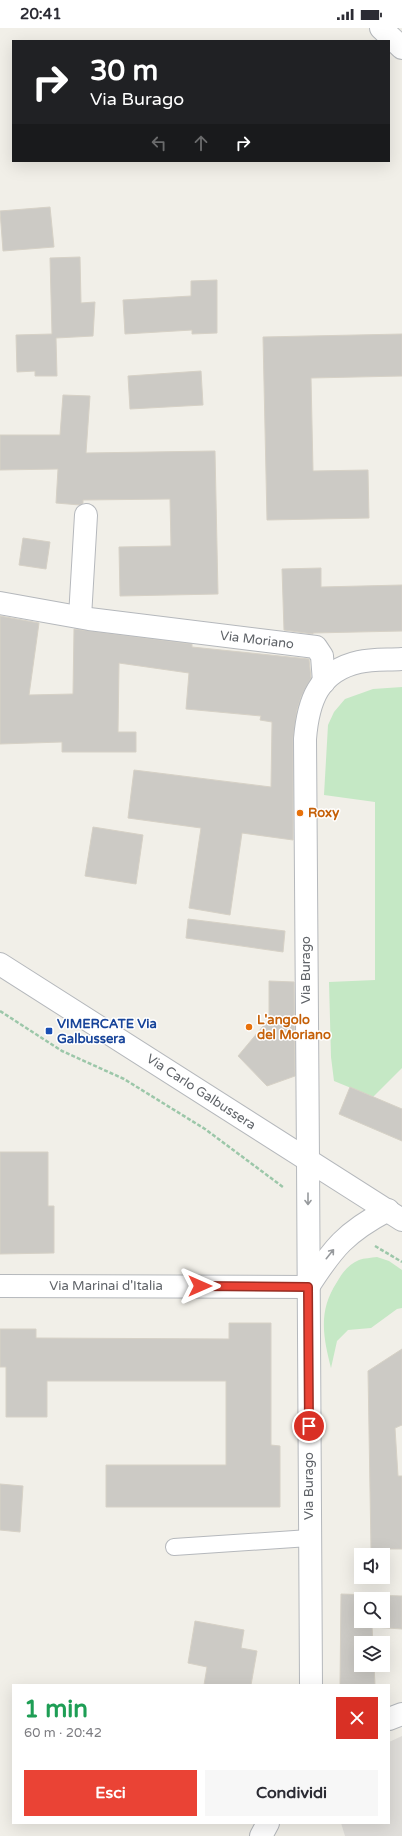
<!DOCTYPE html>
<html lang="it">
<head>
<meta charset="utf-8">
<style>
  :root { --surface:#fff; --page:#f7f7f7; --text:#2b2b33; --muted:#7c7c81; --accent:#ea4335 }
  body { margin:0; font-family:"Varela Round",sans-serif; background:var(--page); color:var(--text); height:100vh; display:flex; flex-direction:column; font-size:15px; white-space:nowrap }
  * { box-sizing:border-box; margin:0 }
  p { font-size:13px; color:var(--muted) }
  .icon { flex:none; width:22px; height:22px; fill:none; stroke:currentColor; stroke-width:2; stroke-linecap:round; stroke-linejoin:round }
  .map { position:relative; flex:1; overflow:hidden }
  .sheet { position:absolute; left:12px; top:1656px; width:378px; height:140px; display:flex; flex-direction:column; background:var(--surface); border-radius:0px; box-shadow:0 4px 16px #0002 }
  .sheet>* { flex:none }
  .top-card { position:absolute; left:12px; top:12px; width:378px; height:122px; border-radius:0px; box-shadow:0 4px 16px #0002; background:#202124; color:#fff; overflow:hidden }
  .buttons { position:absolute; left:354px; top:1520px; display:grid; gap:8px }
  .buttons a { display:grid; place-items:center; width:36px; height:36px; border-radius:0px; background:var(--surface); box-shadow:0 4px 16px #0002; font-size:20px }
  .pin { position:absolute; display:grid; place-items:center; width:34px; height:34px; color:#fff; margin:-17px; border:2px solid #fff; border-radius:50%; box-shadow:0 1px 4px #0007 }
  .me { position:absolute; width:44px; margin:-22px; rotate:90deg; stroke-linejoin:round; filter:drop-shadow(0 0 3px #0008) }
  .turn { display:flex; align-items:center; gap:14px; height:84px; padding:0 12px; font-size:18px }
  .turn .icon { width:52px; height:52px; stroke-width:2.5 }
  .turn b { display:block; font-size:28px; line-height:34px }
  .lanes { display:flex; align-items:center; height:38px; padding:0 12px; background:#0003; justify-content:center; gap:20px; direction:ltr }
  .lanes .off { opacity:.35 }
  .round { display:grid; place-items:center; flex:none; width:42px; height:42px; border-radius:0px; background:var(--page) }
  .head { display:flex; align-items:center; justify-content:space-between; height:68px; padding:0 12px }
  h1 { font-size:24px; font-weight:700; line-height:30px; color:#1e9e55 }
  .cta { display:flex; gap:8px; margin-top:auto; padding:8px 12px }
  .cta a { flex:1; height:46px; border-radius:0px; background:var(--accent); color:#fff; font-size:16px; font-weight:700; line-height:46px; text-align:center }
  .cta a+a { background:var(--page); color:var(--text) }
  .status { display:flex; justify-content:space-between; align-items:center; height:28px; padding:0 20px; background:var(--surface); direction:ltr }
  .status svg { height:11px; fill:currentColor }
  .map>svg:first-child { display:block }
  .industrial { fill:#e0deda }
  .green { fill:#c5e8c5 }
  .building { fill:#cccac5; stroke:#d6d1c6; fill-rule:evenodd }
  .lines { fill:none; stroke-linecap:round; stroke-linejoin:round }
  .service-casing { stroke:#b5b8bc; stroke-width:18 }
  .minor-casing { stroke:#b5b8bc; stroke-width:24 }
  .tertiary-casing { stroke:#b5b8bc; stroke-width:24 }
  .path { stroke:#9cc7a9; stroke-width:2.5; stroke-dasharray:4 2; stroke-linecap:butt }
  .service { stroke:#fff; stroke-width:16 }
  .minor { stroke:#fff; stroke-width:22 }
  .tertiary { stroke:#fff; stroke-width:22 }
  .oneway { stroke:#979a9d }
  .route-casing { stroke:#982c22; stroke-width:10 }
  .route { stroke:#ea4335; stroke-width:7 }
  .food-dot { fill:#e8710a; stroke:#fff; stroke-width:1.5 }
  .transit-dot { fill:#1a4fb4; stroke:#fff; stroke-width:1.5 }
  .labels { text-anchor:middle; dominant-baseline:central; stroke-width:3; stroke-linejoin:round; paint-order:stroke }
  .street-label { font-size:13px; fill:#5f6368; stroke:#fff }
  .food-label { font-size:13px; font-weight:bold; fill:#c56008; stroke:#fff; text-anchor:start }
  .transit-label { font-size:13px; font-weight:bold; fill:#164399; stroke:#fff; text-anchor:start }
</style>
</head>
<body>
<div class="status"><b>20:41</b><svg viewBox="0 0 49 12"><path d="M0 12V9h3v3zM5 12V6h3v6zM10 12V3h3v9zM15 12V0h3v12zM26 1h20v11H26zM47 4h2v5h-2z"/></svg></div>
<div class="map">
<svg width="402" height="1808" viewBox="0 0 402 1808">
  <rect width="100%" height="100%" fill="#f1efe8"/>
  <polygon class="industrial" points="402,1708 402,1808 345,1808 341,1795 389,1795 389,1714"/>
  <g class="green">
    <polygon points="402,659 402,1040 373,1069 334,1053 331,1029 329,954 375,952 375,774 324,767 328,697 334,684 345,671 373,661"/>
    <path d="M377 1229 389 1233 402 1242V1280L397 1281 371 1300 348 1302 337 1313 331 1340C323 1308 318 1283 337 1254 342 1245 349 1236 359 1232 364 1230 371 1230 377 1229Z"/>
  </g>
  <g class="building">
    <polygon points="50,179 54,219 3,223 0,183"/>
    <polygon points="80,229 81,275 95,274 93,308 56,310 57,348 35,348 35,343 17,344 16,307 52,306 50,230"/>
    <polygon points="217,252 217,305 192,306 192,302 125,306 123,272 191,268 191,253"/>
    <polygon points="402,306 402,348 311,350 313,443 368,442 369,490 267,492 263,309"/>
    <polygon points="201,343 203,377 130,381 128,348"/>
    <polygon points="63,367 90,368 86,425 215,423 218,566 120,568 119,519 171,518 170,471 83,472 83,475 80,477 56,475 58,441 0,442 0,407 60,407"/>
    <polygon points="23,510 50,514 46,541 19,537"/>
    <polygon points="321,540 321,559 402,557 402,603 313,605 313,606 284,602 282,541"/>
    <polygon points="0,588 39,595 29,667 73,666 74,601 192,616 192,619 309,631 311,650 301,669 297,682 293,710 293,812 242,805 230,887 189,880 201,800 128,790 134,742 271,759 272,694 260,692 261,688 186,681 189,645 119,635 118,704 136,704 136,724 62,724 62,714 0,716"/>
    <polygon points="93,799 143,807 136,856 85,848"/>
    <polygon points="188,891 285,903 283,924 186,910"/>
    <polygon points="269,953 294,954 295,1048 267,1058 238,1028 269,991"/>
    <polygon points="350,1059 402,1081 402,1113 339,1086"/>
    <polygon points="0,1124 48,1124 48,1178 54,1178 54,1225 0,1226"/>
    <polygon points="229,1295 271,1295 271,1417 280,1418 280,1479 106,1479 106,1437 226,1437 226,1353 47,1353 47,1389 6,1389 6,1339 0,1339 0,1301 36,1301 36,1310 229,1311"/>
    <polygon points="402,1321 402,1397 395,1400 398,1448 402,1448 402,1521 371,1521 368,1343"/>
    <polygon points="0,1456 23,1458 20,1504 0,1502"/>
    <path d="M341 1566 402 1568V1601L372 1599 373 1615H361V1637H374L375 1657H340ZM361 1571H383V1593H361Z"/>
    <polygon points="195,1593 244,1602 241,1620 257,1623 251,1657 204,1657 207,1639 188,1635"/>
  </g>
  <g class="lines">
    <defs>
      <polyline id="service" points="174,1519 309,1510"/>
      <g id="minor">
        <polyline points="381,0 402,20"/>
        <polyline points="0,575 89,591 316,619 322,628 324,654"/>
        <polyline points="80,589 86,487"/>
        <polyline points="308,1132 311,1657"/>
        <polyline points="0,1258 308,1259"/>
        <path d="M308 1259C333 1220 346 1204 388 1182"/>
        <polyline points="389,1691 402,1686"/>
        <polyline points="261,1808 268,1795"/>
      </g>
      <g id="tertiary">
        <polyline points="0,936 402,1192"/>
        <path d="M308 1132 305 711C308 674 318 643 359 634 372 631 388 632 402 631"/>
      </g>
    </defs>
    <use href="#service" class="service-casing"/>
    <use href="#minor" class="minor-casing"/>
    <use href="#tertiary" class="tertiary-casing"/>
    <g class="path">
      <polyline points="0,983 62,1023 124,1051 205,1101 283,1159"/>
      <polyline points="375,1218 402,1234"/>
    </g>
    <use href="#service" class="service"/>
    <use href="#minor" class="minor"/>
    <use href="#tertiary" class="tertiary"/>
  </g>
  <defs><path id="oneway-shaft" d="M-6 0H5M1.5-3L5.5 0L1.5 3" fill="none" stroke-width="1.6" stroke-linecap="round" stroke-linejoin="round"/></defs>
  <g class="oneway">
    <use href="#oneway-shaft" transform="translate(308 1171) rotate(90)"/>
    <use href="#oneway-shaft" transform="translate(330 1226) rotate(-51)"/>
  </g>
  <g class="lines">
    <defs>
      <polyline id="route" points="200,1258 308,1259 309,1398"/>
    </defs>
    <use href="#route" class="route-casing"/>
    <use href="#route" class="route"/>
  </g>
  <g class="food-dot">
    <circle cx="300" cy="785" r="4"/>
    <circle cx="249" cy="999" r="4"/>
  </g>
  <rect class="transit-dot" x="45" y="999" width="8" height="8" rx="2"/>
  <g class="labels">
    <g class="street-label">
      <text transform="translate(257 612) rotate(7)">Via Moriano</text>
      <text transform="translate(306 942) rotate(-90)">Via Burago</text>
      <text transform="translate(201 1064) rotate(33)">Via Carlo Galbussera</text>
      <text x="106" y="1258">Via Marinai d'Italia</text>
      <text transform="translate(309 1458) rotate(-90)">Via Burago</text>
    </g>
    <g class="food-label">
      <text x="308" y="785">Roxy</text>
      <text x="257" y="992">L'angolo<tspan x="257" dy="15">del Moriano</tspan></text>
    </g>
    <g class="transit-label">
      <text x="57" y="996">VIMERCATE Via<tspan x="57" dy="15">Galbussera</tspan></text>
    </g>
  </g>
</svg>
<div class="buttons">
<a><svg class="icon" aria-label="sound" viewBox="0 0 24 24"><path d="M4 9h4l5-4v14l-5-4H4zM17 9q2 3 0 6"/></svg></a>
<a><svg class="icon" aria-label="search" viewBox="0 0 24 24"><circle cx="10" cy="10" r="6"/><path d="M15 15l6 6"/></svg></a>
<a><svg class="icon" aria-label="layers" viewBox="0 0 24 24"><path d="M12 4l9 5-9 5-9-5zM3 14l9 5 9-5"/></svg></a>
</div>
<div class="pin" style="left:309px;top:1398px;background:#d93025"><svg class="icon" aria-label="arrive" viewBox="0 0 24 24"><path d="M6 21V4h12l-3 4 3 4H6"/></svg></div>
<svg class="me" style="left:200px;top:1258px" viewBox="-20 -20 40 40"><path d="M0-17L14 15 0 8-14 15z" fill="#ea4335" stroke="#fff" stroke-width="4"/></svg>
<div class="top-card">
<div class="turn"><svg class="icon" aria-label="right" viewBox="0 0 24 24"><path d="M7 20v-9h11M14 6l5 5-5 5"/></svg><div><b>30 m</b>Via Burago</div></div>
<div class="lanes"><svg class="icon off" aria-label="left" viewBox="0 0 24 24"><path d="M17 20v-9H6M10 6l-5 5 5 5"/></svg><svg class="icon off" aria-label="ahead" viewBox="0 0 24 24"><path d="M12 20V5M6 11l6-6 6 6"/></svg><svg class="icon" aria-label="right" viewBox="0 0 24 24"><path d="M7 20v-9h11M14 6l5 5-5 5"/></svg></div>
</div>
<section class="sheet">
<div class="head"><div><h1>1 min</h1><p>60 m · 20:42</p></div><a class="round" style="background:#d93025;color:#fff"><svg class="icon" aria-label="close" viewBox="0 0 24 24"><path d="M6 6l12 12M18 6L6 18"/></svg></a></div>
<div class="cta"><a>Esci</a><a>Condividi</a></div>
</section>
</div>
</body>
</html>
